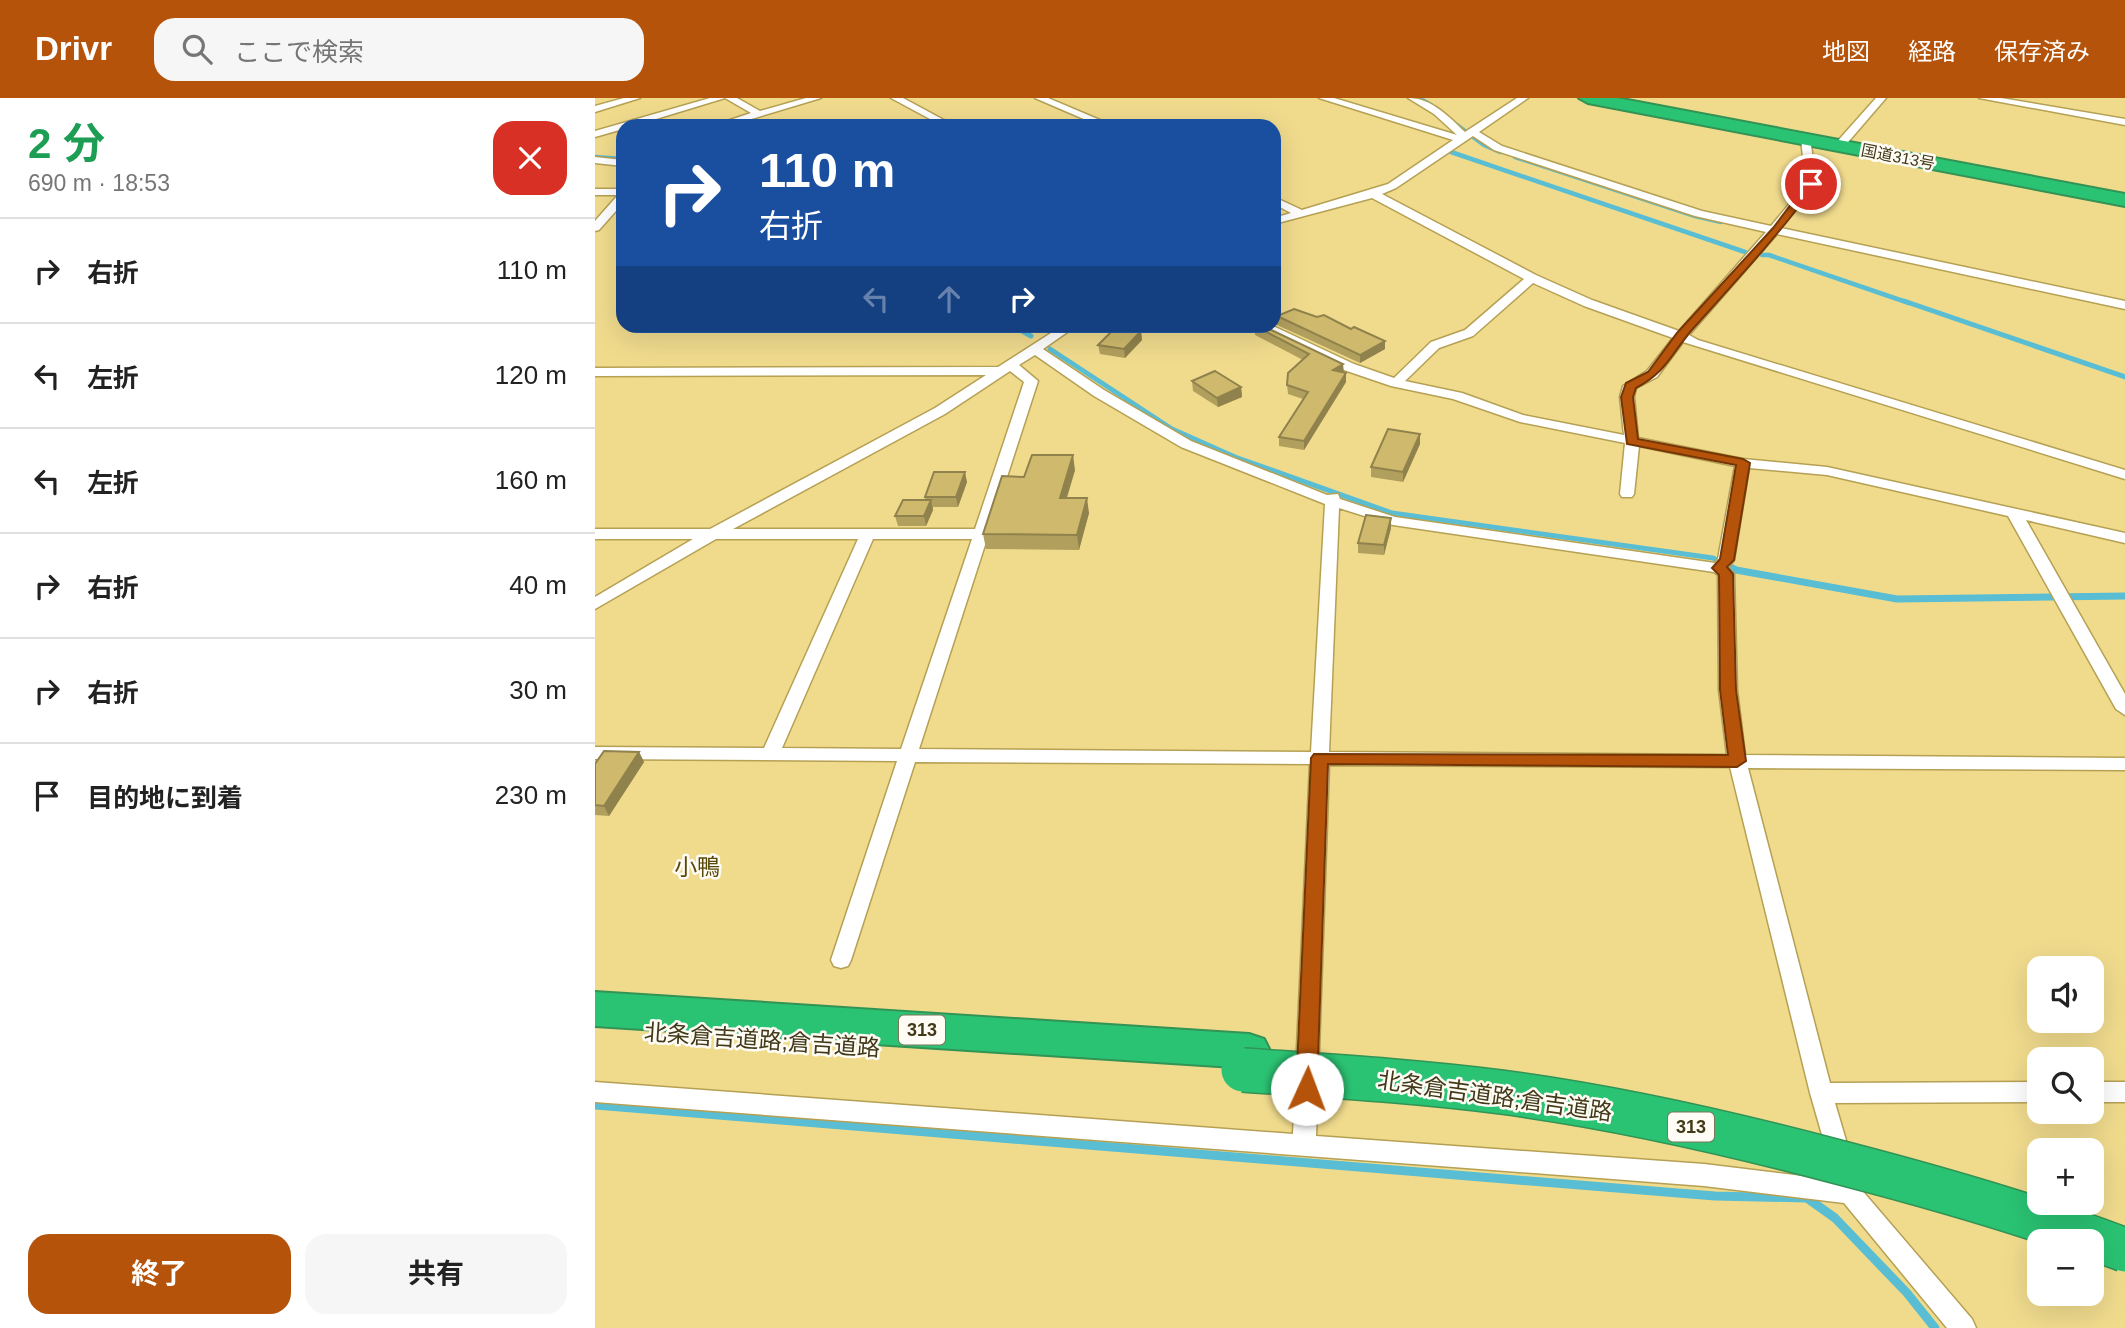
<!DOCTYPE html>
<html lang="ja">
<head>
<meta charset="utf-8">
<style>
  :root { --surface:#fff; --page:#f6f6f6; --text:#222; --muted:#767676; --line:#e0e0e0; --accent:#b45309 }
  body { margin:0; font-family:Helvetica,"Noto Sans JP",sans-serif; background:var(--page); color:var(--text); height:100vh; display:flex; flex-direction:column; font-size:26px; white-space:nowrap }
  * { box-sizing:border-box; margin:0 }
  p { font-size:23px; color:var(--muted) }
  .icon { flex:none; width:38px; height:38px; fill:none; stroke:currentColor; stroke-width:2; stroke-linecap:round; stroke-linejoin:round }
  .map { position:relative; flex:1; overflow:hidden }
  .side { display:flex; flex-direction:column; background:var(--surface); width:595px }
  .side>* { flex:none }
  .banner { position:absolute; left:21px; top:21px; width:665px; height:214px; border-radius:21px; box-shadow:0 7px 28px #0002; background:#1a4fa0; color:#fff; overflow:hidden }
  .tools { position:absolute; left:1432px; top:858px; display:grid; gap:14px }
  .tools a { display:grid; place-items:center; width:77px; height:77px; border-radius:14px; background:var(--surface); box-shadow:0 7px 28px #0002; font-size:35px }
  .pin { position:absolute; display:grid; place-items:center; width:60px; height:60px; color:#fff; margin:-30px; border:4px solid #fff; border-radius:50%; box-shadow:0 2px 7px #0007 }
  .me { position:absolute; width:77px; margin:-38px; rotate:2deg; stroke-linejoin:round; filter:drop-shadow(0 0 5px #0008) }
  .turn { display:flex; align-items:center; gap:24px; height:147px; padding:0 28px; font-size:32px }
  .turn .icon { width:91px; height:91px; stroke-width:2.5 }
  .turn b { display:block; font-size:49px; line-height:60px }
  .lanes { display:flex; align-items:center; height:66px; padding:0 28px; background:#0003; justify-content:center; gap:35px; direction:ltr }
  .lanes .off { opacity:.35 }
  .round { display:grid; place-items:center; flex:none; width:74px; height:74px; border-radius:21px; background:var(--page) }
  .headline { display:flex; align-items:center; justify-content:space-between; height:119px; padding:0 28px }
  h1 { font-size:42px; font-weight:700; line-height:52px; color:#1e9e55 }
  .button { display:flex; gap:14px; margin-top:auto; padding:14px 28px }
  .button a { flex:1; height:80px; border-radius:21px; background:var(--accent); color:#fff; font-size:28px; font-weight:700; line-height:80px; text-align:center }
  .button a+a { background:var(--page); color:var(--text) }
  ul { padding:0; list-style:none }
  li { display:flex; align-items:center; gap:21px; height:105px; padding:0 28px; border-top:2px solid var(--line) }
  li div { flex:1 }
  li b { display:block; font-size:26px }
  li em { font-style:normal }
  header { display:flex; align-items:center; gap:42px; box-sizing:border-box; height:98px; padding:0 35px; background:var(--accent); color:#fff }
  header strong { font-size:33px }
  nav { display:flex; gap:38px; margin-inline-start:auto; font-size:24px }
  .search { width:490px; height:63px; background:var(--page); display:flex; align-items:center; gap:18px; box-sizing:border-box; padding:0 24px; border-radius:21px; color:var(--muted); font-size:26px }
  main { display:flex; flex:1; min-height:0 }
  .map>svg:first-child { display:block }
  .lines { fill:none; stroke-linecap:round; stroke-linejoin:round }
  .stream-far3 { stroke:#59bdd3; stroke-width:4.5 }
  .stream-far2 { stroke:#59bdd3; stroke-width:5 }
  .stream-far1 { stroke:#59bdd3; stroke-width:7 }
  .stream { stroke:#59bdd3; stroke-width:9 }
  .street-casing { stroke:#b5a053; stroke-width:3 }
  .highway-casing { stroke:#329354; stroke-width:4 }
  .street { fill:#fff; fill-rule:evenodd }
  .highway { fill:#2ac373; fill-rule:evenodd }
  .highway-bridge-casing { stroke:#329354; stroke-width:46; stroke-linecap:butt }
  .highway-bridge { stroke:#2ac373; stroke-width:43 }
  .wall { fill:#b19f5d }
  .shaded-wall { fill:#90824c }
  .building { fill:#ceb96c; stroke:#90824c; stroke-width:2 }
  .route { fill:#b45309; stroke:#753606; stroke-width:2 }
  .labels { text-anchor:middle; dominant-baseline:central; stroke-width:5; stroke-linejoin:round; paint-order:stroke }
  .far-street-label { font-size:16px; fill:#423919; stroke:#fefcf5 }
  .shield { fill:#fefcf5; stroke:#7a745b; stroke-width:2 }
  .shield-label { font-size:18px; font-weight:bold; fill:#423919 }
  .quarter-label { font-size:23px; fill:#594908; stroke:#fefcf5 }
  .near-street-label { font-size:23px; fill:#423919; stroke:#fefcf5 }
</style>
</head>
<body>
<header>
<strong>Drivr</strong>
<div class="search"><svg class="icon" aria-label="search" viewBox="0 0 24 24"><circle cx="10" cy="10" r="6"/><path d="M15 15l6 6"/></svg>ここで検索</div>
<nav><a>地図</a><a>経路</a><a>保存済み</a></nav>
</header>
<main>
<section class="side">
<div class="headline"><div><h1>2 分</h1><p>690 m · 18:53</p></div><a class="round" style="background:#d93025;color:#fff"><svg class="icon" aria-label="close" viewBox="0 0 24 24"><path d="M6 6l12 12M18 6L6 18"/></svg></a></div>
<ul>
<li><svg class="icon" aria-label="right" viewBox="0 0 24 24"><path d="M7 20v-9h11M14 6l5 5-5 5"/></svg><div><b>右折</b></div><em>110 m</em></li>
<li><svg class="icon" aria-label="left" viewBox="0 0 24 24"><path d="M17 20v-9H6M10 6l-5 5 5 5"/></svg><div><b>左折</b></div><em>120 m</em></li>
<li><svg class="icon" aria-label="left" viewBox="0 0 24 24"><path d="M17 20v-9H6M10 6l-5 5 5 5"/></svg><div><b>左折</b></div><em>160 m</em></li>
<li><svg class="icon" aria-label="right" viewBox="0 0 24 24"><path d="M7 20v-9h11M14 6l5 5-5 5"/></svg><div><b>右折</b></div><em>40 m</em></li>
<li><svg class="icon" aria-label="right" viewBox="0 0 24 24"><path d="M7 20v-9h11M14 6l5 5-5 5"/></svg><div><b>右折</b></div><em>30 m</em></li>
<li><svg class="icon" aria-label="arrive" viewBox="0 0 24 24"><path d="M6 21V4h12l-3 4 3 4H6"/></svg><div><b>目的地に到着</b></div><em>230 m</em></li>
</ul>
<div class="button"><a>終了</a><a>共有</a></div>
</section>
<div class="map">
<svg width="1530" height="1230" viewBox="0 0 1530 1230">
  <rect width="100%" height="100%" fill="#f0db8d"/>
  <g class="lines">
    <g class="stream-far3">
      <polyline points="824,0 836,7"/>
      <polyline points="862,27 889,47 905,54"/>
      <polyline points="856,54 1150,154"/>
      <polyline points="0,59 28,61"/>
      <polyline points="920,59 1100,118 1126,124"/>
      <polyline points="1167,157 1174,157 1314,205"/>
    </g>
    <g class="stream-far2">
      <polyline points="1309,203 1530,279"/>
      <polyline points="418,228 436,238"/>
      <polyline points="455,251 577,331 640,359 797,415 1118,460 1130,466"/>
    </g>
    <polyline class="stream-far1" points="1127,465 1141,472 1302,501 1530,498"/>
    <polyline class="stream" points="0,1007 1120,1098 1212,1100 1240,1120 1312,1195 1340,1230"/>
    <defs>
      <g id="street">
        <polygon points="29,0 45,0 0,14 0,8"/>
        <polygon points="115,0 130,0 38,28 28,28 28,31 0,39 0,33"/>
        <polygon points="130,0 142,0 165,13 211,0 226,0 133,28 117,28 156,15"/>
        <polygon points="296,0 308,0 360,28 348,28"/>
        <polygon points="440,0 453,0 519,28 505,28"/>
        <path d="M724 0H739L862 37 839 16 813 0C837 0 854 19 870 34L922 0H933L884 34 907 48 1107 113 1176 128 1211 86 1206 41 1215 39 1221 86 1186 130 1530 203V211L1182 136 1094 237 1103 242 1530 372V381L1088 244 1062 279 1041 290 1039 299 1043 340 1148 361 1232 369 1530 435V445L1431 422 1530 596V617L1521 611 1413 418 1232 377 1154 370 1139 462 1133 470 1139 476 1142 592 1150 657 1530 660V672L1153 670 1235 985 1444 984V1004L1240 1005 1265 1090 1377 1221 1381 1230H1352L1249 1105 1109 1088 0 1004V984L698 1036 715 666 320 664 256 862 253 868 246 870 239 868 236 862 302 663 0 661V649L169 650 263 441H121L0 511V499L98 441H0V431H115L340 310 391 277 0 278V270L403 269 467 228H481L448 251 509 292 596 343 732 397 743 396 745 401 800 419 1120 465 1123 461 1140 368 1044 348 1039 396 1037 399H1027L1025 396 1030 345 925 324 858 301 796 288 749 272 665 231 663 228H678L759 266 799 280 836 244 870 232 929 181 777 100 679 126V120L696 115 679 106V99L707 112 793 86 858 42ZM878 38 899 52 1100 118 1171 134 1084 233 997 202 941 177 787 96 801 90ZM938 185 989 208 1078 240 1052 273 1028 288 1025 299 1029 337 928 317 867 295 810 283 844 250 878 238ZM440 257 499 298 586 349 730 406 716 654 324 651 443 283 424 267ZM415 273 429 284 380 431H138L350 316ZM744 410 798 427 1119 474 1123 477 1124 592 1132 657 734 654ZM278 441H377L306 651 187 650ZM734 667 1135 669 1215 995 1240 1082 1109 1066 721 1038Z"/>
        <polygon points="1281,0 1291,0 1248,50 1240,50 1240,46"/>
        <polygon points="1384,0 1406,0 1530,21 1530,27"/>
        <polygon points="0,59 28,62 28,68 0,65"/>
        <polygon points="0,91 28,91 28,105 4,132 0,133 0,123 23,97 0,97"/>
        <rect x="1496" y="984" width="34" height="20"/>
      </g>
      <g id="highway">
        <polygon points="984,0 1022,0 1530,96 1530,108 993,5"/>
        <polygon points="0,894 654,936 669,941 675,953 669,965 654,970 0,928"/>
      </g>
    </defs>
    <use href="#street" class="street-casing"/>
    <use href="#highway" class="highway-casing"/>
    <use href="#street" class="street"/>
    <use href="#highway" class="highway"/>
    <defs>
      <path id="highway-bridge" d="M648 972C734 978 820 983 906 994 1021 1009 1135 1035 1247 1065 1343 1090 1438 1117 1530 1152"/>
    </defs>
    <use href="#highway-bridge" class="highway-bridge-casing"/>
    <use href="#highway-bridge" class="highway-bridge"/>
  </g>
  <g class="wall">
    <polygon points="682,218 756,231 790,243 790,251 765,265 682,227"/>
    <polygon points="660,228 749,275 751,284 709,352 684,348 684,339 708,301 693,296 692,287 708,262 660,237"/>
    <polygon points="546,233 547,242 530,260 505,256 503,247"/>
    <polygon points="597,283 646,289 647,299 623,309 598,293"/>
    <polygon points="825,336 825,346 808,384 776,379 776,369"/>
    <polygon points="480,372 472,400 494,415 484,452 391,451 388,436 429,379"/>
    <polygon points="372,384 363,409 338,409 338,412 331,428 303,428 300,418 330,402 330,399"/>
    <polygon points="796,420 796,430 789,457 763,455 763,445"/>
    <polygon points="44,654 49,664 14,718 0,717 0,666"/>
  </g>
  <g class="shaded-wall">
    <polygon points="546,233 547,242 530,260 529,251"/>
    <polygon points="790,243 790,251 765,265 765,257"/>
    <polygon points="748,266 749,275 738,272"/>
    <polygon points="751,275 751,284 709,352 709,343"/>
    <polygon points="646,289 647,299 623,309 622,300"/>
    <polygon points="825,336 825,346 808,384 808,374"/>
    <polygon points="478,357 480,372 467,415 465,400"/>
    <polygon points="370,374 372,384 363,409 361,399"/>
    <polygon points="492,400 494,415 484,452 482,437"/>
    <polygon points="336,402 338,412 331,428 329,418"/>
    <polygon points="796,420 796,430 789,457 789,447"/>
    <polygon points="44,654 49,664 14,718 9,708"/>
  </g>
  <g class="building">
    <polygon points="699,211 722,219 729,217 756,231 759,229 790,243 765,257 682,218"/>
    <polygon points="660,228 668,228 748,266 738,272 751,275 709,343 684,339 713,294 692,287 693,275 714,256"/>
    <polygon points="521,229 546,233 529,251 503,247"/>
    <polygon points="620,273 646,289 622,300 597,283"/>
    <polygon points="793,331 825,336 808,374 776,369"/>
    <polygon points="437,357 478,357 465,400 492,400 482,437 388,436 407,378 429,379"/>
    <polygon points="339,374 370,374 361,399 330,399"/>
    <polygon points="308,402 336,402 329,418 300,418"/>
    <polygon points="771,417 796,420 789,447 763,445"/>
    <polygon points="9,653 44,654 9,708 0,707 0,666"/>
  </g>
  <path class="route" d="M1213 84 1221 86C1183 138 1139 185 1096 233 1075 258 1071 274 1041 290L1038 299 1043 341 1148 361 1155 365 1139 462 1132 469 1138 476 1141 592 1151 663 1142 669 733 666 722 991 719 997 712 1000 704 997 701 991 716 660 719 656 1133 657 1125 592 1124 477 1117 470 1125 461 1141 367 1032 346 1026 299 1031 285 1053 274 1082 235 1178 130Z"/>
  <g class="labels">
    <g class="far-street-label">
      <text transform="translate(1303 59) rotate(11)">国道313号</text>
    </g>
    <g class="shield">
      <rect x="304" y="917.5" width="46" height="29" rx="5"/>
      <rect x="1073" y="1014.5" width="46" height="29" rx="5"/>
    </g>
    <g class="shield-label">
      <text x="327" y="932">313</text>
      <text x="1096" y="1029">313</text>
    </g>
    <g class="quarter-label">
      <text x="102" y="769">小鴨</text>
    </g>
    <g class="near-street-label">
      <text transform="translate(167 942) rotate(4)">北条倉吉道路;倉吉道路</text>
      <text transform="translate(900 998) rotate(8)">北条倉吉道路;倉吉道路</text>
    </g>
  </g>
</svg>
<div class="tools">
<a><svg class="icon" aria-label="sound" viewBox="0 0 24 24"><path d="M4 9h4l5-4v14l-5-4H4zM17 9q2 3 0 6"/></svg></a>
<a><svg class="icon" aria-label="search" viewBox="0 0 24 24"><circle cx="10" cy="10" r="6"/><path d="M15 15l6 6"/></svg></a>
<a>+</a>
<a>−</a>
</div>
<div class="pin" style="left:1216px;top:86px;background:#d93025"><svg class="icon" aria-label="arrive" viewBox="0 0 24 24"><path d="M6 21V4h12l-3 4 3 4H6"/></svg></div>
<svg class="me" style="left:712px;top:991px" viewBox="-20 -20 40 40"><circle r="19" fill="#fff"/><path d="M0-13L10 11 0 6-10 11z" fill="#b45309"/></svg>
<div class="banner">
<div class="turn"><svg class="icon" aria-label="right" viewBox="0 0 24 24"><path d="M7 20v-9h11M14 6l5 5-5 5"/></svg><div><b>110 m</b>右折</div></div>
<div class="lanes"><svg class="icon off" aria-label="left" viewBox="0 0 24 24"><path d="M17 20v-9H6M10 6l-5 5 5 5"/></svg><svg class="icon off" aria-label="ahead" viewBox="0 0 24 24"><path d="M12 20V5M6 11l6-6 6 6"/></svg><svg class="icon" aria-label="right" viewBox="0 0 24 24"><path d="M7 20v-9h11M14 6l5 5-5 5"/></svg></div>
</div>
</div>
</main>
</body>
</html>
